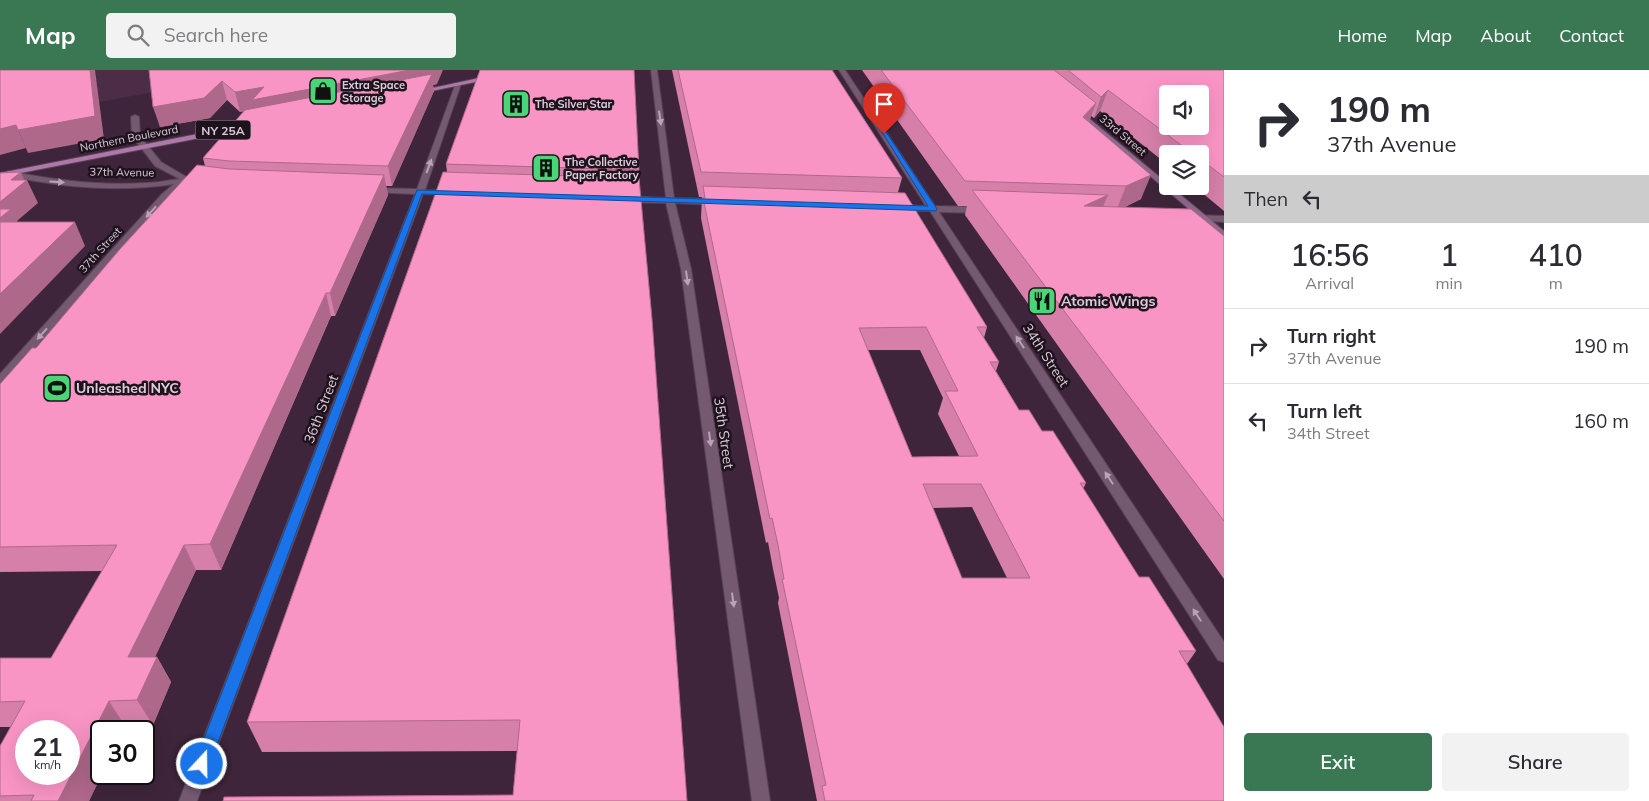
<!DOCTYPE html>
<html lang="en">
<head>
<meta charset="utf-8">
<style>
  :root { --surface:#fff; --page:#f2f2f3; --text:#2b2b33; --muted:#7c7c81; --line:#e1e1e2; --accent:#397852 }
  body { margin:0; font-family:Mulish,sans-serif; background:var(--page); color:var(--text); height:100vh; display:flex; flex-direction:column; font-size:19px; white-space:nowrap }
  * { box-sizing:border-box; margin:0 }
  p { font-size:16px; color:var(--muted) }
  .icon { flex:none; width:28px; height:28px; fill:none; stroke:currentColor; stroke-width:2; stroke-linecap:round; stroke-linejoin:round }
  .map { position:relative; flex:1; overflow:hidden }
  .drawer { display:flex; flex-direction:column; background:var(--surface); width:425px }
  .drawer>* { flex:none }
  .top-card { background:#fff; color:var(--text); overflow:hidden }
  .tools { position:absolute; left:1159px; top:15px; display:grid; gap:10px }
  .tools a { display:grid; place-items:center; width:50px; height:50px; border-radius:5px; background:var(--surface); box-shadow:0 5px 20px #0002; font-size:25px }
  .speed { position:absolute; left:15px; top:650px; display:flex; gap:10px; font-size:25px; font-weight:700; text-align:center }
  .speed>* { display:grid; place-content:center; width:65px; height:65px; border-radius:50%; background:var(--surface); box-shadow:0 5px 20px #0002; line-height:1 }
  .speed small { font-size:12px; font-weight:400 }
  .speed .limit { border:2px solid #111; border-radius:8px; background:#fff; color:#111 }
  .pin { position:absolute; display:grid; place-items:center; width:42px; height:42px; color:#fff; margin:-51px -21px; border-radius:50% 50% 50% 0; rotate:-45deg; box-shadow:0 0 5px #0007 }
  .pin .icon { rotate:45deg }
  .me { position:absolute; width:55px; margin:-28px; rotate:21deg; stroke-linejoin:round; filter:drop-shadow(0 0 4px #0008) }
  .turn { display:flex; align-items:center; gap:18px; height:105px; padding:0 20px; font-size:22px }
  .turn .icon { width:65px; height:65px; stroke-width:2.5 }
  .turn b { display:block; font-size:35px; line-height:42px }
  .then { display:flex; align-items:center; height:48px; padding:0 20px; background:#0003; gap:10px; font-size:19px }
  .eta { display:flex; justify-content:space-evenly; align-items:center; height:85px; text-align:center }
  .eta b { font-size:30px; font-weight:600; line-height:35px }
  .button { display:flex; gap:10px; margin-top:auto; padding:10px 20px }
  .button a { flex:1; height:58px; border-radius:5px; background:var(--accent); color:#fff; font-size:20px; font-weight:600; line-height:58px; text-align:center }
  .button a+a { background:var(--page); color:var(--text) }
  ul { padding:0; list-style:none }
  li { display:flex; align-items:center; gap:15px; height:75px; padding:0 20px; border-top:1px solid var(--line) }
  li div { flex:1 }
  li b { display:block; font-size:19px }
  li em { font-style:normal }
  header { display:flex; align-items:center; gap:30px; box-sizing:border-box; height:70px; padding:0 25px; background:var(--accent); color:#fff }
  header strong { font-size:24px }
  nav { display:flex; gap:28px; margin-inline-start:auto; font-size:18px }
  .search { width:350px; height:45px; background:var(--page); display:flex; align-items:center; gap:12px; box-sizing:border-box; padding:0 18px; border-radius:5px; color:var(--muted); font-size:19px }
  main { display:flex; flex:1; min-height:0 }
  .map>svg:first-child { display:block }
  .built { fill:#4b2d48 }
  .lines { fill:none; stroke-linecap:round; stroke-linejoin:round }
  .street-casing { stroke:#584256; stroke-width:2 }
  .secondary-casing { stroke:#584256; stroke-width:2 }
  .primary-casing { stroke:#584256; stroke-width:2 }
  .street { fill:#745971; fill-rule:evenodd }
  .secondary { fill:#91698d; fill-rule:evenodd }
  .primary { fill:#ae79a9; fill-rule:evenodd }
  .wall { fill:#d680a9; fill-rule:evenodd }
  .shaded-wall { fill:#ae688a }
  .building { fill:#f995c5; stroke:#ae688a; fill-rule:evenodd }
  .oneway { fill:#b8a4b5 }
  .route { fill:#1a73e8; stroke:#114b97 }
  .labels { text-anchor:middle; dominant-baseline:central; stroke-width:5; stroke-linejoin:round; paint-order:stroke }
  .far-poi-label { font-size:11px; font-weight:bold; fill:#dcccda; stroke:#1e131d; text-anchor:start }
  .far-street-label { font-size:11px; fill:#dcccda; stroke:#1e131d }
  .shield { fill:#1e131d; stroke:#a394a1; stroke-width:1 }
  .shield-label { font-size:12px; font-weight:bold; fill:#dcccda }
  .poi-label { font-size:14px; font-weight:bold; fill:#dcccda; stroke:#1e131d; text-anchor:start }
  .street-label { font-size:14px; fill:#dcccda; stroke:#1e131d }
</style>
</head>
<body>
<header>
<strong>Map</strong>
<div class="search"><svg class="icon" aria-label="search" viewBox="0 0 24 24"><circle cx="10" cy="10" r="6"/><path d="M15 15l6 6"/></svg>Search here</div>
<nav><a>Home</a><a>Map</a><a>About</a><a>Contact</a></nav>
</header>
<main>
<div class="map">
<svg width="1224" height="731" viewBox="0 0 1224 731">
  <rect width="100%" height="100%" fill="#3e253b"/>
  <polygon class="built" points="0,0 274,0 94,33"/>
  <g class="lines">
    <defs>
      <g id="street">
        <polygon points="651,0 657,0 674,128 717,129 721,132 717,135 675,133 691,199 770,731 752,731 681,199 666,133 625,132 621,129 625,126 666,128"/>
        <polygon points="839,0 845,0 935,136 982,137 986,140 982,143 939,142 1224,572 1224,592 1218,590 930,141 900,141 896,138 900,135 926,136"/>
        <polygon points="456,13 461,14 425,120 452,121 456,123 452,125 423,124 197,731 179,731 415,124 370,122 366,120 370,118 417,119"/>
        <path d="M135 45 139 47 140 66 161 92 190 109 204 112 200 114 185 113 168 128 4 313 0 314V304L162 124 174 114C128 121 81 119 35 111 25 109 12 108 5 103L9 101C53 110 99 116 145 113 157 113 168 110 180 109L155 96 132 66 131 47Z"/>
        <polygon points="1192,145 1224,146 1224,152 1189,150 1188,148"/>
      </g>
      <polygon id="secondary" points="1075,40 1079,40 1168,114 1168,116 1170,116 1224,161 1224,169 1075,42"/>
      <g id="primary">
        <polygon points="493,5 495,8 417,24 414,22"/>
        <polygon points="243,55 246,55 246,59 0,107 0,103"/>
      </g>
    </defs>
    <use href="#street" class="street-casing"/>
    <use href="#secondary" class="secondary-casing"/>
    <use href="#primary" class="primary-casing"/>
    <use href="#street" class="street"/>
    <use href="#secondary" class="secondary"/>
    <use href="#primary" class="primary"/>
  </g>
  <g class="wall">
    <polygon points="149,0 437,14 433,15 434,21 392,116 386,116 388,125 335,246 331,246 221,500 196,500 155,587 157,587 171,612 153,655 125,656 89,731 0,731 0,676 11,657 0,657 0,588 51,588 102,501 0,502 0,314 36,278 205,96 203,88 244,41 240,42 227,30 210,48 160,57"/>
    <path d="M672 0H832L902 108 898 122 987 257 984 268 999 292 996 301 1019 340 1042 361 1086 413 1083 419 1139 507 1196 581 1187 594 1224 731H817L778 533 779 528 773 499 768 472 766 473 701 148 702 127H699ZM868 280H920L943 328 938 344 959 386 912 387ZM972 437 1007 508H962L933 438Z"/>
    <polygon points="862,0 1224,0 1224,141 1194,116 1200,116 1200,84 1168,84 1168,95 1100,41 1094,48 1091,46 1089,52 1141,129 1125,137 1224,166 1224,509 965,145 967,136 958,136"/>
    <polygon points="446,94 639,100 639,108 513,725 517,681 262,682 247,652 447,102"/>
  </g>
  <g class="shaded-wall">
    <polygon points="90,0 95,0 104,69 28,83 18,60"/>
    <polygon points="410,0 443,0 437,14 433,15 434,21 392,116 388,96 255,39 240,42 235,22 264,17"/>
    <polygon points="222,11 227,30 210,48 160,57 153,37"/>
    <polygon points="1108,20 1100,41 1094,48 1101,27"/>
    <polygon points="1096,33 1088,55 1083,47"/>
    <polygon points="16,55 26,78 0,85 0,59"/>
    <polygon points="21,102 25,112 27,110 38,133 17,151 22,162 0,164 0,132 11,110"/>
    <polygon points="384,105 388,125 335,246 330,223"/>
    <polygon points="1151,105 1141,129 1116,141 1126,116"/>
    <polygon points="1108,125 1098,149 1084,136"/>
    <polygon points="75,152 85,176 0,264 0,224"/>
    <polygon points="326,223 331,246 221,500 210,474"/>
    <polygon points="184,475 196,500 143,612 128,587"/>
    <polygon points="157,587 171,612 153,655 137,630"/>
    <polygon points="109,631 125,656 122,661 101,661 101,704 102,704 89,731 58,731"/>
  </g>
  <g class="building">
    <polygon points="0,0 90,0 95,46 18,60 16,55 0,59"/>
    <polygon points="149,0 410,0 252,30 264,17 235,22 222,11 204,28 153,37"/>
    <polygon points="480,0 634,0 639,100 446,94"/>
    <polygon points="678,0 832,0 902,108 701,102"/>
    <polygon points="881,0 1054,0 1096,33 1083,47 1151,105 1126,116 965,111"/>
    <path d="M1068 0H1224V107L1200 89V84H1193L1108 20 1101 27ZM1168 24H1200V56H1168Z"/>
    <polygon points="432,4 388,96 229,91 203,88 245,40"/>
    <path d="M197 95 229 99 384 105 330 223H326L210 474 184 475 128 587H157L137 630 109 631 58 731H31L34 725 0 726V676L25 631 0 632V588H51L117 475 0 477V314L32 278H36L120 179ZM26 661H69V704H26Z"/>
    <polygon points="21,102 11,110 27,110 0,132 0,103"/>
    <polygon points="443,102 639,108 652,249 687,731 223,731 224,727 513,725 520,650 247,652"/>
    <path d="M703 116 905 123 987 257H977L999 292H990L1019 340H1029L1042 361H1053L1086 413H1080L1139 507H1149L1196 581H1179L1224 657V731H825L822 716 826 715 782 509H784L778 475 772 448 770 449 703 128H705ZM926 257 958 321H945L978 386 912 387 859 258ZM923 414H981L1030 508H962Z"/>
    <polygon points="972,120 1108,125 1084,136 1191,139 1224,166 1224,451"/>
    <polygon points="0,139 11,139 0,148"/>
    <polygon points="0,152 75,152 0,224"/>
  </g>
  <defs><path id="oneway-solid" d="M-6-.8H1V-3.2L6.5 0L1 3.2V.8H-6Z" transform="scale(1.25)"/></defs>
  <g class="oneway">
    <use href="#oneway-solid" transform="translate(660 48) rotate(82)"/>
    <use href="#oneway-solid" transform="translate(429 96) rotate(-70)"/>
    <use href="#oneway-solid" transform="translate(57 112) rotate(3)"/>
    <use href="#oneway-solid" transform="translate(151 142) rotate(132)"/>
    <use href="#oneway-solid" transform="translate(687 208) rotate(82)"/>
    <use href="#oneway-solid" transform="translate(42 264) rotate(132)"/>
    <use href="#oneway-solid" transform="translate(1020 272) rotate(-123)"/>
    <use href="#oneway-solid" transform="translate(710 369) rotate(82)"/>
    <use href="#oneway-solid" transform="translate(1109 408) rotate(-123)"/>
    <use href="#oneway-solid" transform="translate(733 530) rotate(82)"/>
    <use href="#oneway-solid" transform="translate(1197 545) rotate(-123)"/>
  </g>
  <polygon class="route" points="882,62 886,62 937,139 936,141 422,124 210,694 208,699 202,701 196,699 194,694 417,120 928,136"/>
  <defs>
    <symbol id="shop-square" viewBox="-11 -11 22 22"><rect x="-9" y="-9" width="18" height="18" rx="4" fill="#4ad677" stroke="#1e131d"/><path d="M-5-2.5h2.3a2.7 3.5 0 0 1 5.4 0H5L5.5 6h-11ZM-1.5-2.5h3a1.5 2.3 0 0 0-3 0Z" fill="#111"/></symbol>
    <symbol id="building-square" viewBox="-11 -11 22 22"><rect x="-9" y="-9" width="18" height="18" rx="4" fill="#4ad677" stroke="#1e131d"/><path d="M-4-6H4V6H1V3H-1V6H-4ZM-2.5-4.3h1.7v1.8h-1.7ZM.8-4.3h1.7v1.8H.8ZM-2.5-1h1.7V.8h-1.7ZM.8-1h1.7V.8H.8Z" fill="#111"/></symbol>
    <symbol id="restaurant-square" viewBox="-11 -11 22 22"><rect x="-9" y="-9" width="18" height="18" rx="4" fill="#4ad677" stroke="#1e131d"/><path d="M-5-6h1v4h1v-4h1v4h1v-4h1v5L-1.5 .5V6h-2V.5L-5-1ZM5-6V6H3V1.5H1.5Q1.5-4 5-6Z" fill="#111"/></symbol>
    <symbol id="stadium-square" viewBox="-11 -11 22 22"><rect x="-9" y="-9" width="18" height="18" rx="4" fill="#4ad677" stroke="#1e131d"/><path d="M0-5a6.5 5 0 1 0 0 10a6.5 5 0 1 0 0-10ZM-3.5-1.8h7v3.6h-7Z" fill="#111"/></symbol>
  </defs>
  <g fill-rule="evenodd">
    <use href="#shop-square" x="307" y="5" width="32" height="32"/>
    <use href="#building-square" x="500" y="18" width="32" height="32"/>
    <use href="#building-square" x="530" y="82" width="32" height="32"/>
    <use href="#restaurant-square" x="1026" y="215" width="32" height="32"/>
    <use href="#stadium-square" x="41" y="302" width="32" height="32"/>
  </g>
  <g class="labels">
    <g class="far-poi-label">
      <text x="342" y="15">Extra Space<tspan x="342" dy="13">Storage</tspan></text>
      <text x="535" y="34">The Silver Star</text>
      <text x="565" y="92">The Collective<tspan x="565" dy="13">Paper Factory</tspan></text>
    </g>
    <g class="far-street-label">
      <text transform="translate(1123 65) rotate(40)">33rd Street</text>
      <text transform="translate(129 68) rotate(-11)">Northern Boulevard</text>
      <text transform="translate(122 102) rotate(1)">37th Avenue</text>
      <text transform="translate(100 180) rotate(-48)">37th Street</text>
    </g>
    <rect class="shield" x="195.5" y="50.5" width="55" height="19" rx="4"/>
    <g class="shield-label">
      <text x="223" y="60">NY 25A</text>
    </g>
    <g class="poi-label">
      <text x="1061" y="231">Atomic Wings</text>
      <text x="76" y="318">Unleashed NYC</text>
    </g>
    <g class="street-label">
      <text transform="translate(1046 285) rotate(57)">34th Street</text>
      <text transform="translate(321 339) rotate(-69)">36th Street</text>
      <text transform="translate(724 363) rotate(82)">35th Street</text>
    </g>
  </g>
</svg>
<div class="tools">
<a><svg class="icon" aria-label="sound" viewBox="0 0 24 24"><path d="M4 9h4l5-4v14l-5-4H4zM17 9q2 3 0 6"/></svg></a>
<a><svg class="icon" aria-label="layers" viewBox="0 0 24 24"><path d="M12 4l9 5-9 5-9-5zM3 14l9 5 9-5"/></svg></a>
</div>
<div class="speed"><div>21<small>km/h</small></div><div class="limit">30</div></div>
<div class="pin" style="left:884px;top:64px;background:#d93025"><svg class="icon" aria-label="arrive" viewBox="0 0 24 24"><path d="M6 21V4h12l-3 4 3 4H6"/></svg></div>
<svg class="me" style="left:202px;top:694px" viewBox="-20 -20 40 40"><circle r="17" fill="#1a73e8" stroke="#fff" stroke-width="3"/><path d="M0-11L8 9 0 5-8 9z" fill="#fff"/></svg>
</div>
<section class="drawer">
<div class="top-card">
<div class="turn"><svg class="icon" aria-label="right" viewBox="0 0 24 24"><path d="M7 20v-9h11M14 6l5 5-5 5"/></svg><div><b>190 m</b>37th Avenue</div></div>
<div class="then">Then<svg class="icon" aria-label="left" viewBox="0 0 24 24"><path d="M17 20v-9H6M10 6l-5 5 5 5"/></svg></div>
</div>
<div class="eta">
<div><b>16:56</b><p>Arrival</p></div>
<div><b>1</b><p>min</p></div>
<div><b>410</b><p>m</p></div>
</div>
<ul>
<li><svg class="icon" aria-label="right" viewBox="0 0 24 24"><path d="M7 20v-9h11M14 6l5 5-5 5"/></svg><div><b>Turn right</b><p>37th Avenue</p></div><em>190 m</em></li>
<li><svg class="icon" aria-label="left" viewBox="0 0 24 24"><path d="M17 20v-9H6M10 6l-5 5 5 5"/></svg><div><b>Turn left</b><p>34th Street</p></div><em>160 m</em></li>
</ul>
<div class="button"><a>Exit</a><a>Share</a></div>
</section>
</main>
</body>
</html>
